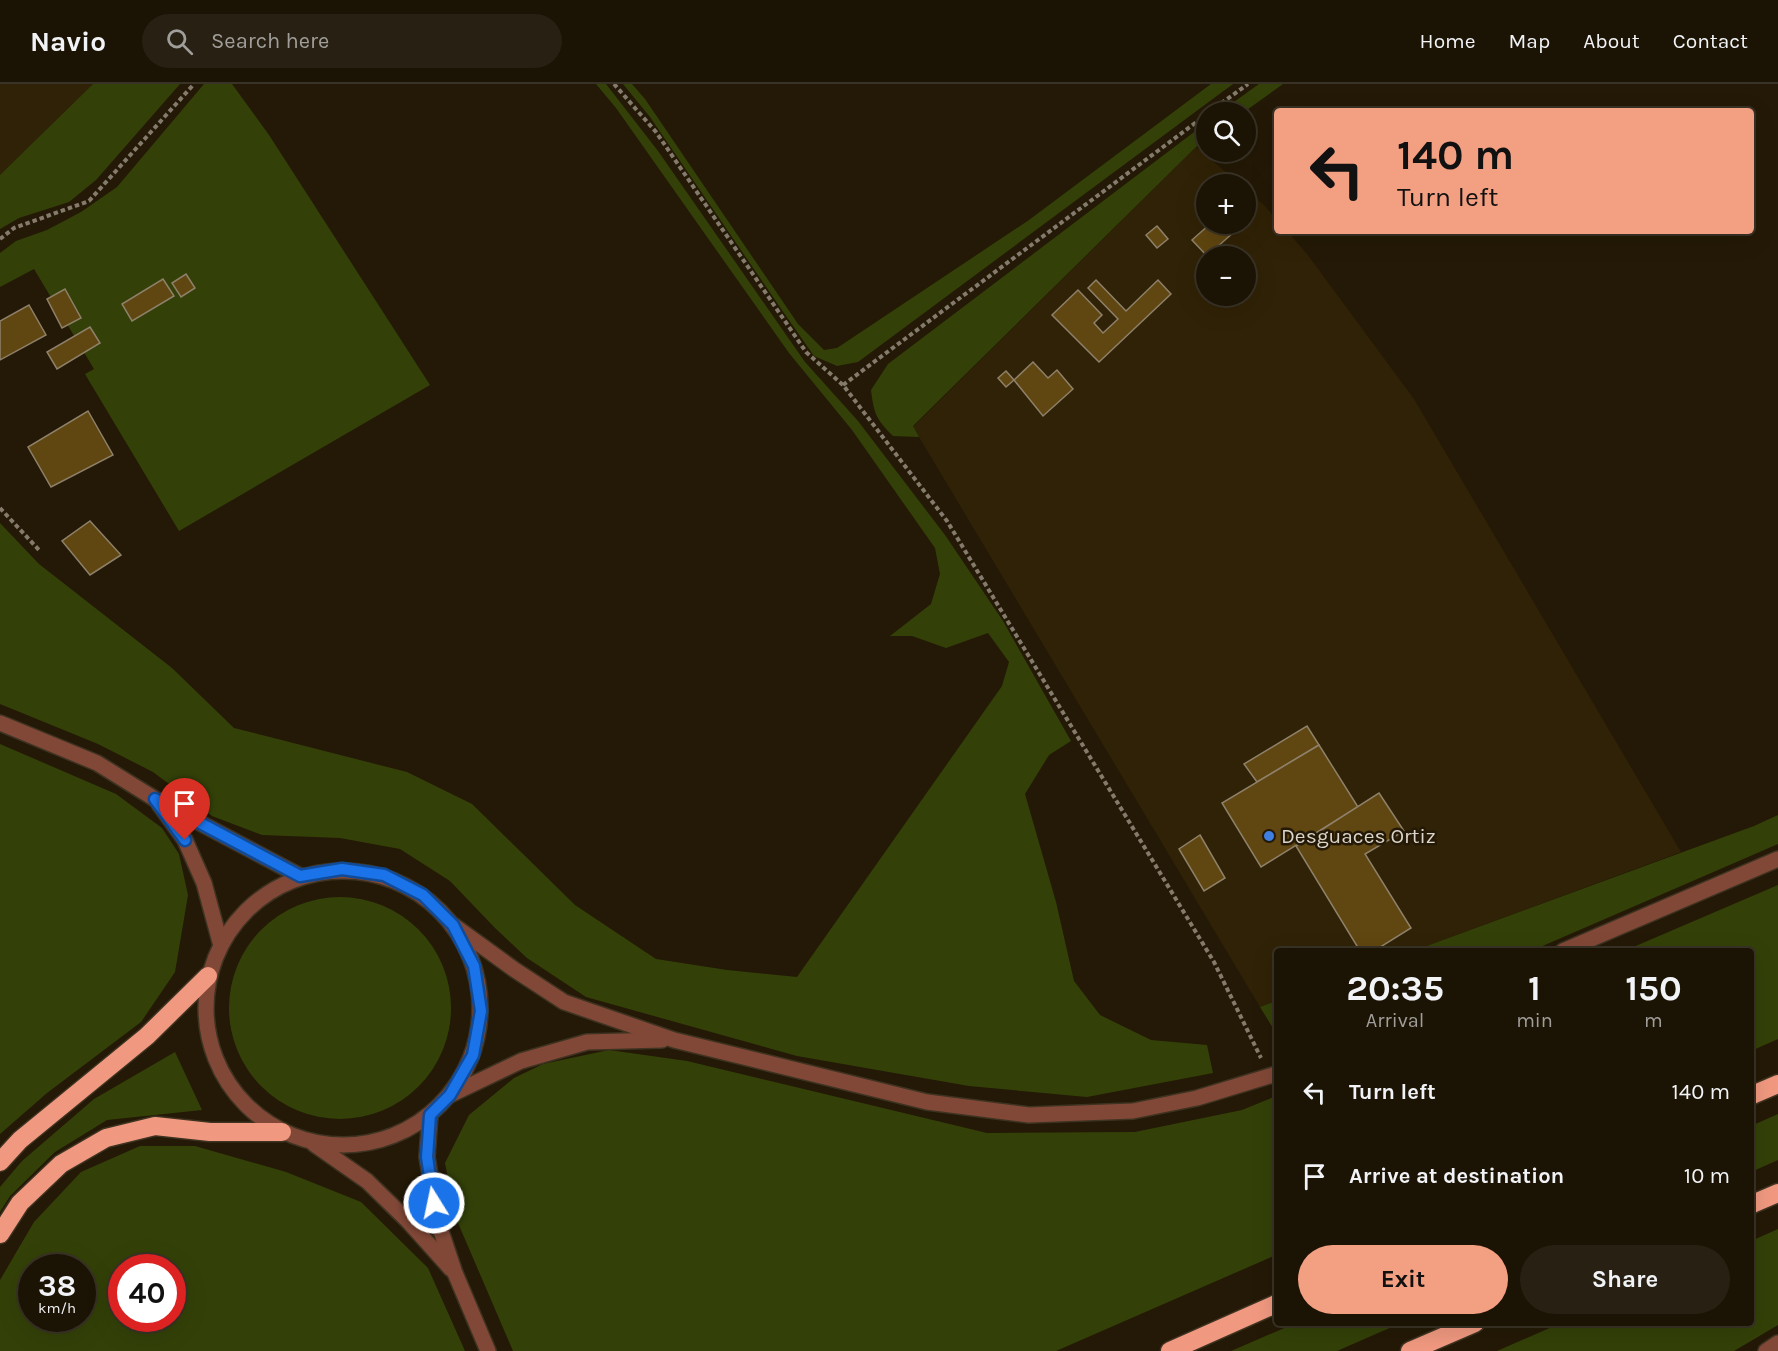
<!DOCTYPE html>
<html lang="en">
<head>
<meta charset="utf-8">
<style>
  :root { --surface:#1b1304; --page:#282013; --text:#f1f3f6; --muted:#a09e9a; --line:#393226; --accent:#f39f82 }
  body { margin:0; font-family:Karla,sans-serif; background:var(--page); color:var(--text); height:100vh; display:flex; flex-direction:column; font-size:22px; white-space:nowrap }
  * { box-sizing:border-box; margin:0 }
  p { font-size:20px; color:var(--muted) }
  .icon { flex:none; width:33px; height:33px; fill:none; stroke:currentColor; stroke-width:2; stroke-linecap:round; stroke-linejoin:round }
  .map { position:relative; flex:1; overflow:hidden }
  .sheet { position:absolute; left:1274px; top:864px; width:480px; height:378px; display:flex; flex-direction:column; background:var(--surface); border-radius:6px; box-shadow:0 6px 24px #0002,0 0 0 2px var(--line) }
  .sheet>* { flex:none }
  .guide { position:absolute; left:1274px; top:24px; width:480px; height:126px; border-radius:6px; box-shadow:0 6px 24px #0002,0 0 0 2px var(--line); background:#f39f82; color:#111; overflow:hidden }
  .fabs { position:absolute; left:1196px; top:18px; display:grid; gap:12px }
  .fabs a { display:grid; place-items:center; width:60px; height:60px; border-radius:50%; background:var(--surface); box-shadow:0 6px 24px #0002,0 0 0 2px var(--line); font-size:30px }
  .speed { position:absolute; left:18px; top:1170px; display:flex; gap:12px; font-size:30px; font-weight:700; text-align:center }
  .speed>* { display:grid; place-content:center; width:78px; height:78px; border-radius:50%; background:var(--surface); box-shadow:0 6px 24px #0002,0 0 0 2px var(--line); line-height:1 }
  .speed small { font-size:15px; font-weight:400 }
  .speed .limit { border:9px solid #d22; background:#fff; color:#111 }
  .pin { position:absolute; display:grid; place-items:center; width:51px; height:51px; color:#fff; margin:-62px -26px; border-radius:50% 50% 50% 0; rotate:-45deg; box-shadow:0 0 6px #0007 }
  .pin .icon { rotate:45deg }
  .me { position:absolute; width:66px; margin:-33px; rotate:350deg; stroke-linejoin:round; filter:drop-shadow(0 0 4px #0008) }
  .turn { display:flex; align-items:center; gap:21px; height:126px; padding:0 24px; font-size:27px }
  .turn .icon { width:78px; height:78px; stroke-width:2.5 }
  .turn b { display:block; font-size:42px; line-height:51px }
  .eta { display:flex; justify-content:space-evenly; align-items:center; height:102px; text-align:center }
  .eta b { font-size:36px; font-weight:700; line-height:42px }
  .cta { display:flex; gap:12px; margin-top:auto; padding:12px 24px }
  .cta a { flex:1; height:69px; border-radius:36px; background:var(--accent); color:#111; font-size:24px; font-weight:700; line-height:69px; text-align:center }
  .cta a+a { background:var(--page); color:var(--text) }
  ul { padding:0; list-style:none }
  li { display:flex; align-items:center; gap:18px; height:84px; padding:0 24px }
  li div { flex:1 }
  li b { display:block; font-size:22px }
  li em { font-style:normal }
  header { display:flex; align-items:center; gap:36px; box-sizing:border-box; height:84px; padding:0 30px; background:var(--surface); border-bottom:2px solid var(--line) }
  header strong { font-size:28px }
  nav { display:flex; gap:33px; margin-inline-start:auto; font-size:21px }
  .search { width:420px; height:54px; background:var(--page); display:flex; align-items:center; gap:15px; box-sizing:border-box; padding:0 21px; border-radius:33px; color:var(--muted); font-size:22px }
  .map>svg:first-child { display:block }
  .built { fill:#302206; fill-rule:evenodd }
  .green { fill:#334108; fill-rule:evenodd }
  .building { fill:#604610; stroke:#8e816b; stroke-width:1.5 }
  .lines { fill:none; stroke-linecap:round; stroke-linejoin:round }
  .minor-casing { stroke:#3e3321; stroke-width:18 }
  .tertiary-casing { stroke:#3e3321; stroke-width:18 }
  .motorway-casing { stroke:#3e3321; stroke-width:21 }
  .path { stroke:#847b6c; stroke-width:4; stroke-dasharray:4.5 3; stroke-linecap:butt }
  .minor { stroke:#824837; stroke-width:15 }
  .tertiary { stroke:#824837; stroke-width:15 }
  .motorway { stroke:#f19980; stroke-width:18 }
  .route-casing { stroke:#114b97; stroke-width:15 }
  .route { stroke:#1a73e8; stroke-width:10 }
  .shop-dot { fill:#3f7fe0; stroke:#241906; stroke-width:2 }
  .labels { text-anchor:middle; dominant-baseline:central; stroke-width:5; stroke-linejoin:round; paint-order:stroke }
  .poi-label { font-size:21px; fill:#dcd5c9; stroke:#241906; text-anchor:start }
</style>
</head>
<body>
<header>
<strong>Navio</strong>
<div class="search"><svg class="icon" aria-label="search" viewBox="0 0 24 24"><circle cx="10" cy="10" r="6"/><path d="M15 15l6 6"/></svg>Search here</div>
<nav><a>Home</a><a>Map</a><a>About</a><a>Contact</a></nav>
</header>
<div class="map">
<svg width="1778" height="1267" viewBox="0 0 1778 1267">
  <rect width="100%" height="100%" fill="#241906"/>
  <g class="built">
    <polygon points="0,0 93,0 0,91"/>
    <path d="M1196 63 1240 100H1206V140H1245V105L1264 121 1276 135V147H1287L1307 170 1414 315 1681 768 1413 867H1276V917L1260 923 913 343ZM1206 172H1245V212H1206Z"/>
  </g>
  <g class="green">
    <polygon points="93,0 180,0 96,96 69,118 19,134 0,145 0,91"/>
    <polygon points="204,0 232,0 269,51 430,301 179,447 85,290 94,285 34,185 0,203 0,169 16,157 47,146 81,128 117,103"/>
    <polygon points="596,0 606,0 658,67 805,278 858,337 945,451 1003,537 1071,657 1049,671 1025,710 1056,818 1074,897 1100,931 1151,956 1207,961 1213,989 1087,1013 969,1002 797,972 586,913 527,874 495,844 450,797 400,765 340,754 262,751 212,732 153,688 98,660 0,620 0,439 39,480 172,584 234,644 407,688 472,720 575,821 656,875 727,886 797,893 1002,602 1009,578 988,549 946,564 912,552 890,552 931,520 940,490 935,464 852,346 789,269 616,24"/>
    <polygon points="623,0 632,0 645,15 798,240 824,266 837,264 1029,136 1211,0 1233,0 858,278 837,282 814,272 784,229 650,33"/>
    <polygon points="1259,0 1283,0 1244,28 1220,28"/>
    <path d="M1206 39V56L1196 63 913 342 919 353 893 352C876 335 874 330 871 306L888 280Z"/>
    <polygon points="0,660 116,710 162,744 179,770 188,811 175,888 141,938 47,1009 0,1050"/>
    <polygon points="1778,731 1778,760 1531,867 1413,867 1754,742"/>
    <polygon points="1778,801 1778,955 1751,967 1750,867 1624,867"/>
    <circle cx="340" cy="924" r="111"/>
    <polygon points="1276,917 1276,949 1260,923"/>
    <polygon points="609,966 687,977 987,1049 1135,1048 1242,1026 1276,1012 1276,1171 1056,1267 513,1267 455,1132 445,1079 469,1031 514,994 543,980"/>
    <polygon points="175,968 202,1026 107,1036 55,1068 10,1112 0,1128 0,1103 22,1077 94,1015"/>
    <polygon points="1778,1030 1778,1076 1751,1088 1751,1042"/>
    <path d="M140 1062H195L286 1088 361 1118 428 1184 465 1267H0V1196L34 1138 81 1088ZM32 1184H82V1234H32ZM122 1184H172V1234H122Z"/>
    <polygon points="1778,1145 1778,1241 1734,1267 1497,1267 1561,1239 1750,1239 1751,1157"/>
    <polygon points="1296,1239 1401,1239 1337,1267 1231,1267"/>
  </g>
  <g class="building">
    <polygon points="1210,140 1225,140 1234,148 1207,172 1192,156"/>
    <polygon points="1157,142 1168,155 1157,164 1146,151"/>
    <polygon points="186,190 195,204 181,213 172,199"/>
    <polygon points="163,195 174,212 132,237 122,220"/>
    <polygon points="1096,196 1126,227 1158,196 1171,210 1099,278 1052,231 1078,206 1102,231 1094,239 1103,249 1118,235 1088,204"/>
    <polygon points="65,205 81,234 62,244 47,215"/>
    <polygon points="29,221 46,251 0,276 0,237"/>
    <polygon points="90,243 100,259 57,285 47,268"/>
    <polygon points="1033,278 1048,294 1057,286 1073,305 1043,332 1014,296"/>
    <polygon points="1006,287 1014,296 1006,303 998,294"/>
    <polygon points="88,327 113,371 51,403 28,363"/>
    <polygon points="90,437 121,471 90,491 62,457"/>
    <polygon points="1307,642 1319,661 1257,698 1244,680"/>
    <polygon points="1319,661 1358,723 1261,783 1222,719"/>
    <polygon points="1379,709 1404,747 1365,770 1411,844 1374,867 1360,867 1296,762"/>
    <polygon points="1200,751 1225,794 1204,807 1179,765"/>
  </g>
  <g class="lines">
    <defs>
      <polyline id="minor" points="1766,1267 1778,1259"/>
      <g id="tertiary">
        <polyline points="0,639 97,679 155,715 300,792"/>
        <polyline points="159,720 185,756 204,799 220,858"/>
        <circle cx="343" cy="924" r="137"/>
        <polyline points="453,841 515,886 564,918 674,956 927,1018 1029,1031 1133,1027 1197,1014 1276,990"/>
        <polyline points="1563,867 1778,775"/>
        <polyline points="450,1011 521,977 587,958 662,956"/>
        <polyline points="430,1031 427,1073 438,1138 455,1189 488,1267"/>
        <polyline points="314,1060 367,1097 408,1137 451,1185"/>
      </g>
      <g id="motorway">
        <polyline points="1750,1012 1778,1000"/>
        <polyline points="0,1078 20,1056 147,952 208,892"/>
        <polyline points="1750,1121 1778,1109"/>
        <polyline points="0,1150 20,1119 61,1080 106,1054 155,1042 210,1048 282,1048"/>
        <polyline points="1170,1267 1276,1220"/>
        <polyline points="1410,1267 1475,1239"/>
      </g>
    </defs>
    <use href="#minor" class="minor-casing"/>
    <use href="#tertiary" class="tertiary-casing"/>
    <use href="#motorway" class="motorway-casing"/>
    <g class="path">
      <polyline points="614,0 656,48 806,268 843,301 947,437 1214,878 1261,974"/>
      <polyline points="1209,28 1248,0"/>
      <polyline points="0,155 14,144 89,117 194,0"/>
      <polyline points="843,301 1206,31"/>
      <polyline points="0,424 39,466"/>
    </g>
    <use href="#minor" class="minor"/>
    <use href="#tertiary" class="tertiary"/>
    <use href="#motorway" class="motorway"/>
  </g>
  <g class="lines">
    <defs>
      <polyline id="route" points="185,756 155,715 300,792 342,785 384,791 423,811 453,841 474,882 481,927 473,971 450,1011 430,1031 427,1073 434,1119"/>
    </defs>
    <use href="#route" class="route-casing"/>
    <use href="#route" class="route"/>
  </g>
  <circle class="shop-dot" cx="1269" cy="752" r="6"/>
  <g class="labels">
    <g class="poi-label">
      <text x="1281" y="752">Desguaces Ortiz</text>
    </g>
  </g>
</svg>
<div class="fabs">
<a><svg class="icon" aria-label="search" viewBox="0 0 24 24"><circle cx="10" cy="10" r="6"/><path d="M15 15l6 6"/></svg></a>
<a>+</a>
<a>−</a>
</div>
<div class="speed"><div>38<small>km/h</small></div><div class="limit">40</div></div>
<div class="pin" style="left:185px;top:756px;background:#d93025"><svg class="icon" aria-label="arrive" viewBox="0 0 24 24"><path d="M6 21V4h12l-3 4 3 4H6"/></svg></div>
<svg class="me" style="left:434px;top:1119px" viewBox="-20 -20 40 40"><circle r="17" fill="#1a73e8" stroke="#fff" stroke-width="3"/><path d="M0-11L8 9 0 5-8 9z" fill="#fff"/></svg>
<div class="guide">
<div class="turn"><svg class="icon" aria-label="left" viewBox="0 0 24 24"><path d="M17 20v-9H6M10 6l-5 5 5 5"/></svg><div><b>140 m</b>Turn left</div></div>
</div>
<section class="sheet">
<div class="eta">
<div><b>20:35</b><p>Arrival</p></div>
<div><b>1</b><p>min</p></div>
<div><b>150</b><p>m</p></div>
</div>
<ul>
<li><svg class="icon" aria-label="left" viewBox="0 0 24 24"><path d="M17 20v-9H6M10 6l-5 5 5 5"/></svg><div><b>Turn left</b></div><em>140 m</em></li>
<li><svg class="icon" aria-label="arrive" viewBox="0 0 24 24"><path d="M6 21V4h12l-3 4 3 4H6"/></svg><div><b>Arrive at destination</b></div><em>10 m</em></li>
</ul>
<div class="cta"><a>Exit</a><a>Share</a></div>
</section>
</div>
</body>
</html>
